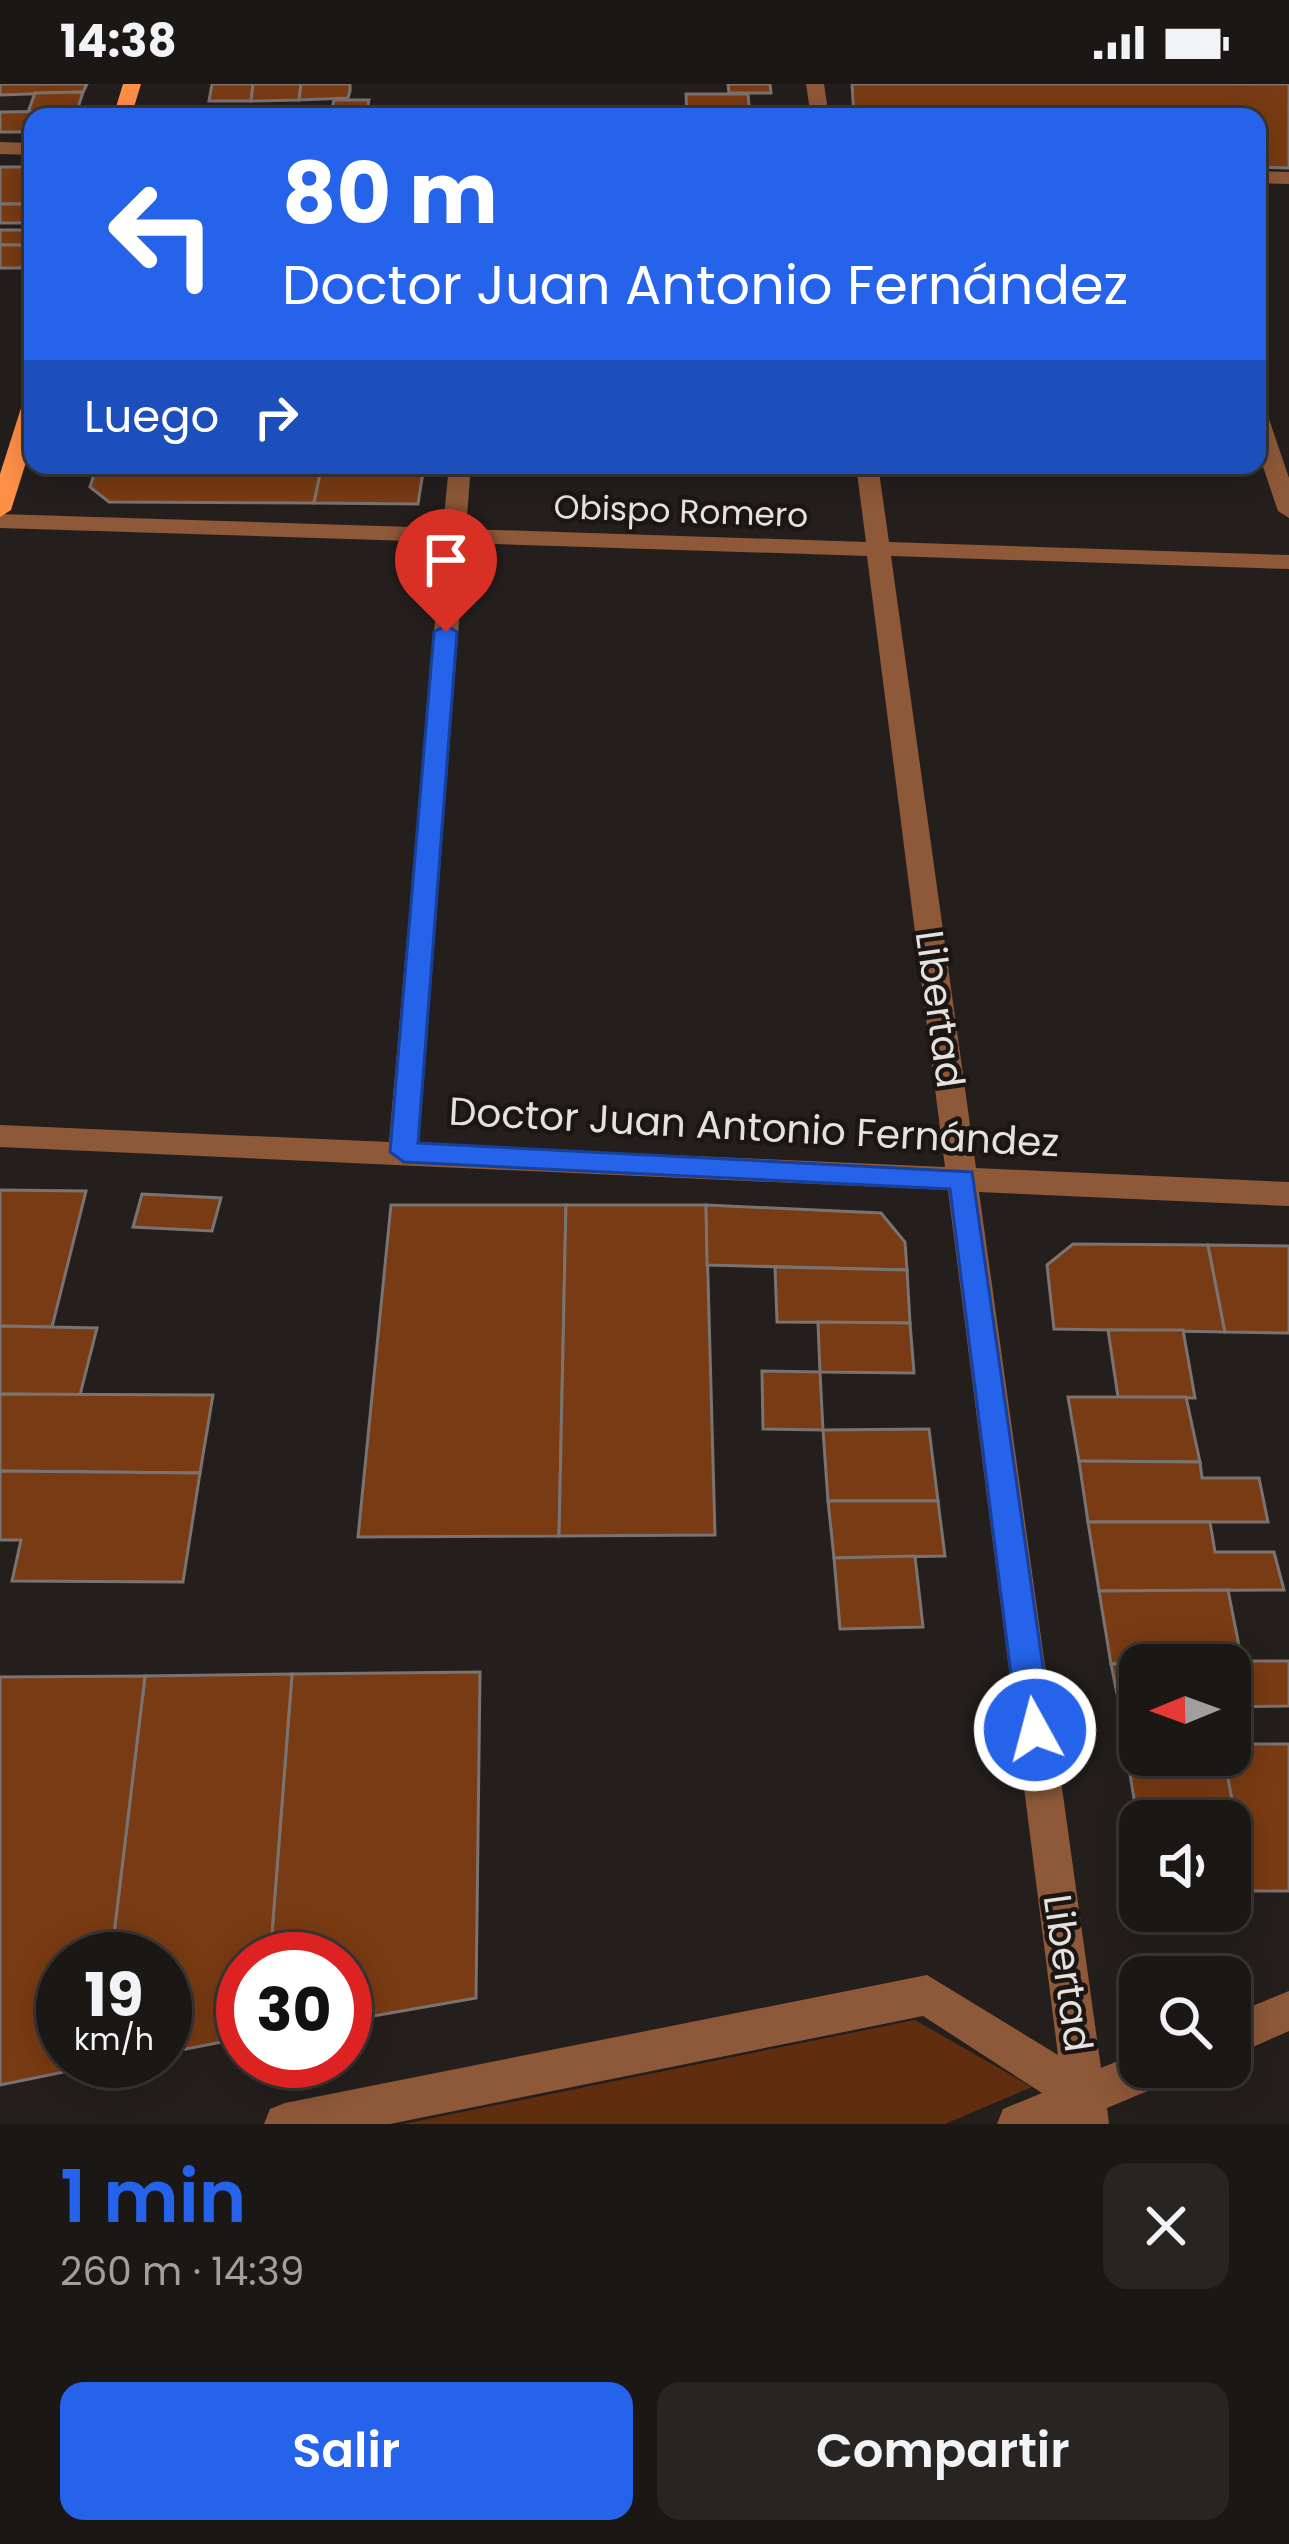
<!DOCTYPE html>
<html lang="es">
<head>
<meta charset="utf-8">
<style>
  :root { --surface:#1b1715; --page:#282422; --text:#f1f3f6; --muted:#a09fa0; --line:#393634; --accent:#2563eb }
  body { margin:0; font-family:Poppins,sans-serif; background:var(--page); color:var(--text); height:100vh; display:flex; flex-direction:column; font-size:45px; white-space:nowrap }
  * { box-sizing:border-box; margin:0 }
  p { font-size:39px; color:var(--muted) }
  .icon { flex:none; width:66px; height:66px; fill:none; stroke:currentColor; stroke-width:2; stroke-linecap:round; stroke-linejoin:round }
  .map { position:relative; height:2040px; overflow:hidden }
  .drawer { display:flex; flex-direction:column; background:var(--surface); flex:1 }
  .drawer>* { flex:none }
  .banner { position:absolute; left:24px; top:24px; width:1242px; height:366px; border-radius:24px; box-shadow:0 6px 30px #0003,0 0 0 3px var(--line); background:#2563eb; color:#fff; overflow:hidden }
  .needle { width:78px; rotate:269deg }
  .tools { position:absolute; left:1119px; top:1560px; display:grid; gap:24px }
  .tools a { display:grid; place-items:center; width:132px; height:132px; border-radius:24px; background:var(--surface); box-shadow:0 6px 30px #0003,0 0 0 3px var(--line); font-size:60px }
  .speed { position:absolute; left:36px; top:1848px; display:flex; gap:24px; font-size:60px; font-weight:700; text-align:center }
  .speed>* { display:grid; place-content:center; width:156px; height:156px; border-radius:50%; background:var(--surface); box-shadow:0 6px 30px #0003,0 0 0 3px var(--line); line-height:1 }
  .speed small { font-size:30px; font-weight:400 }
  .speed .limit { border:18px solid #d22; background:#fff; color:#111 }
  .pin { position:absolute; display:grid; place-items:center; width:102px; height:102px; color:#fff; margin:-123px -51px; border-radius:50% 50% 50% 0; rotate:-45deg; box-shadow:0 0 12px #0007 }
  .pin .icon { rotate:45deg }
  .me { position:absolute; width:132px; margin:-66px; rotate:353deg; stroke-linejoin:round; filter:drop-shadow(0 0 9px #0008) }
  .turn { display:flex; align-items:center; gap:42px; height:252px; padding:0 60px; font-size:54px }
  .turn .icon { width:156px; height:156px; stroke-width:2.5 }
  .turn b { display:block; font-size:84px; line-height:102px }
  .then { display:flex; align-items:center; height:114px; padding:0 60px; background:#0003; gap:24px; font-size:45px }
  .round { display:grid; place-items:center; flex:none; width:126px; height:126px; border-radius:24px; background:var(--page) }
  .summary { display:flex; align-items:center; justify-content:space-between; height:204px; padding:0 60px }
  h1 { font-size:72px; font-weight:600; line-height:90px; color:var(--accent) }
  .button { display:flex; gap:24px; margin-top:auto; padding:24px 60px }
  .button a { flex:1; height:138px; border-radius:24px; background:var(--accent); color:#fff; font-size:48px; font-weight:600; line-height:138px; text-align:center }
  .button a+a { background:var(--page); color:var(--text) }
  .status { display:flex; justify-content:space-between; align-items:center; height:84px; padding:0 60px; background:var(--surface); direction:ltr }
  .status svg { height:33px; fill:currentColor }
  .map>svg:first-child { display:block }
  .green { fill:#602e0e }
  .building { fill:#793b13; stroke:#7a7370; stroke-width:3 }
  .lines { fill:none; stroke-linecap:round; stroke-linejoin:round }
  .minor { fill:#8e5939; fill-rule:evenodd }
  .major { fill:#fe9048; fill-rule:evenodd }
  .route { fill:#2563eb; stroke:#184099; stroke-width:3 }
  .labels { text-anchor:middle; dominant-baseline:central; stroke-width:9; stroke-linejoin:round; paint-order:stroke }
  .far-street-label { font-size:33px; fill:#e5e1df; stroke:#1b1613 }
  .street-label { font-size:39px; fill:#e5e1df; stroke:#1b1613 }
</style>
</head>
<body>
<div class="status"><b>14:38</b><svg viewBox="0 0 49 12"><path d="M0 12V9h3v3zM5 12V6h3v6zM10 12V3h3v9zM15 12V0h3v12zM26 1h20v11H26zM47 4h2v5h-2z"/></svg></div>
<div class="map">
<svg width="1289" height="2040" viewBox="0 0 1289 2040">
  <rect width="100%" height="100%" fill="#241f1c"/>
  <polygon class="green" points="915,1936 1032,2003 945,2040 403,2040"/>
  <g class="building">
    <polygon points="0,0 87,0 83,8 0,11"/>
    <polygon points="212,0 253,0 251,17 209,17"/>
    <polygon points="253,0 301,0 299,16 251,17"/>
    <polygon points="301,0 350,0 350,7 348,14 299,16"/>
    <polygon points="728,0 770,0 771,9 729,9"/>
    <polygon points="852,0 1289,0 1289,84 1257,83 1257,33 854,33"/>
    <polygon points="83,8 77,27 28,28 35,9"/>
    <polygon points="686,10 748,10 750,32 687,33"/>
    <polygon points="334,16 369,16 366,33 330,33"/>
    <polygon points="77,27 75,33 33,33 33,48 0,48 0,28"/>
    <rect x="0" y="83" width="33" height="37"/>
    <rect x="0" y="120" width="33" height="19"/>
    <polygon points="0,146 33,146 33,149 29,161 0,161"/>
    <polygon points="0,161 29,161 21,184 0,184"/>
    <polygon points="97,381 322,381 314,419 109,418 90,403"/>
    <polygon points="322,381 424,382 418,420 314,419"/>
    <polygon points="0,1106 86,1107 52,1243 0,1242"/>
    <polygon points="142,1110 221,1114 212,1147 133,1143"/>
    <polygon points="391,1121 566,1121 559,1452 358,1453"/>
    <polygon points="566,1121 706,1121 715,1451 559,1452"/>
    <polygon points="706,1121 881,1129 905,1158 907,1186 707,1181"/>
    <polygon points="1073,1160 1208,1161 1225,1248 1054,1245 1047,1181"/>
    <polygon points="1208,1161 1289,1162 1289,1249 1225,1248"/>
    <polygon points="775,1183 907,1186 910,1239 777,1238"/>
    <polygon points="818,1238 910,1239 914,1289 820,1288"/>
    <polygon points="0,1242 97,1244 80,1311 0,1310"/>
    <polygon points="1108,1246 1183,1246 1195,1314 1118,1313"/>
    <polygon points="762,1287 820,1288 823,1346 763,1345"/>
    <polygon points="0,1310 213,1311 200,1389 0,1387"/>
    <polygon points="1068,1313 1186,1313 1200,1378 1079,1377"/>
    <polygon points="929,1345 938,1417 828,1417 823,1346"/>
    <polygon points="1079,1377 1200,1378 1202,1394 1259,1394 1268,1438 1088,1438"/>
    <polygon points="0,1387 200,1389 183,1498 12,1497 21,1456 0,1456"/>
    <polygon points="828,1417 938,1417 945,1472 834,1474"/>
    <polygon points="1088,1438 1210,1438 1215,1468 1274,1468 1284,1506 1099,1507"/>
    <polygon points="915,1472 923,1543 840,1545 834,1474"/>
    <polygon points="1228,1506 1242,1577 1111,1580 1099,1507"/>
    <polygon points="1242,1577 1289,1577 1289,1622 1230,1623 1230,1581 1140,1581 1140,1609 1117,1610 1111,1580"/>
    <polygon points="480,1588 476,1914 345,1937 345,1875 270,1875 292,1590"/>
    <polygon points="292,1590 270,1875 243,1875 243,1954 165,1969 165,1875 111,1875 145,1592"/>
    <polygon points="145,1592 111,1875 63,1875 63,1977 99,1977 98,1981 0,2001 0,1593"/>
    <polygon points="1230,1660 1289,1660 1289,1807 1249,1807 1226,1684 1224,1671 1230,1671"/>
    <polygon points="1129,1684 1226,1684 1249,1807 1230,1807 1230,1737 1140,1737 1140,1752"/>
  </g>
  <g class="lines">
    <g class="minor">
      <polygon points="806,0 824,0 829,33 811,33"/>
      <polygon points="0,58 33,59 33,71 0,70"/>
      <polygon points="1257,87 1289,88 1289,100 1257,99"/>
      <polygon points="1257,326 1268,332 1289,394 1289,434 1278,427 1257,365"/>
      <path d="M449 381H471L466 445 866 458 856 381H878L889 458 1289 471V485L891 472 976 1084 1289 1098V1122L979 1108 1101 1984 1140 1968V1983H1175L1169 1998 1107 2024 1109 2040H997L1003 2025 1042 2009 923 1932 390 2040H264L270 2025 285 2019 927 1891 1058 1971 948 1106 0 1063V1041L389 1058 442 458 0 444V430L443 444ZM465 459 867 472 945 1083 419 1060Z"/>
      <polygon points="1289,1907 1289,1947 1230,1973 1230,1931"/>
    </g>
    <g class="major">
      <polygon points="123,0 141,0 131,33 113,33"/>
      <polygon points="33,315 33,356 11,426 0,433 0,390 22,321"/>
    </g>
  </g>
  <polygon class="route" points="446,541 457,548 418,1059 972,1088 1052,1646 1047,1656 1035,1661 1023,1656 1018,1646 950,1105 404,1078 390,1068 434,548"/>
  <g class="labels">
    <g class="far-street-label">
      <text transform="translate(681 427) rotate(2)">Obispo Romero</text>
    </g>
    <g class="street-label">
      <text transform="translate(940 925) rotate(82)">Libertad</text>
      <text transform="translate(754 1043) rotate(3)">Doctor Juan Antonio Fernández</text>
      <text transform="translate(1068 1889) rotate(82)">Libertad</text>
    </g>
  </g>
</svg>
<div class="tools">
<a><svg class="needle" viewBox="-14 -14 28 28"><path d="M0-13l5 13h-10z" fill="#e53935"/><path d="M0 13l5-13h-10z" fill="#a09fa0"/></svg></a>
<a><svg class="icon" aria-label="sound" viewBox="0 0 24 24"><path d="M4 9h4l5-4v14l-5-4H4zM17 9q2 3 0 6"/></svg></a>
<a><svg class="icon" aria-label="search" viewBox="0 0 24 24"><circle cx="10" cy="10" r="6"/><path d="M15 15l6 6"/></svg></a>
</div>
<div class="speed"><div>19<small>km/h</small></div><div class="limit">30</div></div>
<div class="pin" style="left:446px;top:548px;background:#d93025"><svg class="icon" aria-label="arrive" viewBox="0 0 24 24"><path d="M6 21V4h12l-3 4 3 4H6"/></svg></div>
<svg class="me" style="left:1035px;top:1646px" viewBox="-20 -20 40 40"><circle r="17" fill="#2563eb" stroke="#fff" stroke-width="3"/><path d="M0-11L8 9 0 5-8 9z" fill="#fff"/></svg>
<div class="banner">
<div class="turn"><svg class="icon" aria-label="left" viewBox="0 0 24 24"><path d="M17 20v-9H6M10 6l-5 5 5 5"/></svg><div><b>80 m</b>Doctor Juan Antonio Fernández</div></div>
<div class="then">Luego<svg class="icon" aria-label="right" viewBox="0 0 24 24"><path d="M7 20v-9h11M14 6l5 5-5 5"/></svg></div>
</div>
</div>
<section class="drawer">
<div class="summary"><div><h1>1 min</h1><p>260 m · 14:39</p></div><a class="round"><svg class="icon" aria-label="close" viewBox="0 0 24 24"><path d="M6 6l12 12M18 6L6 18"/></svg></a></div>
<div class="button"><a>Salir</a><a>Compartir</a></div>
</section>
</body>
</html>
